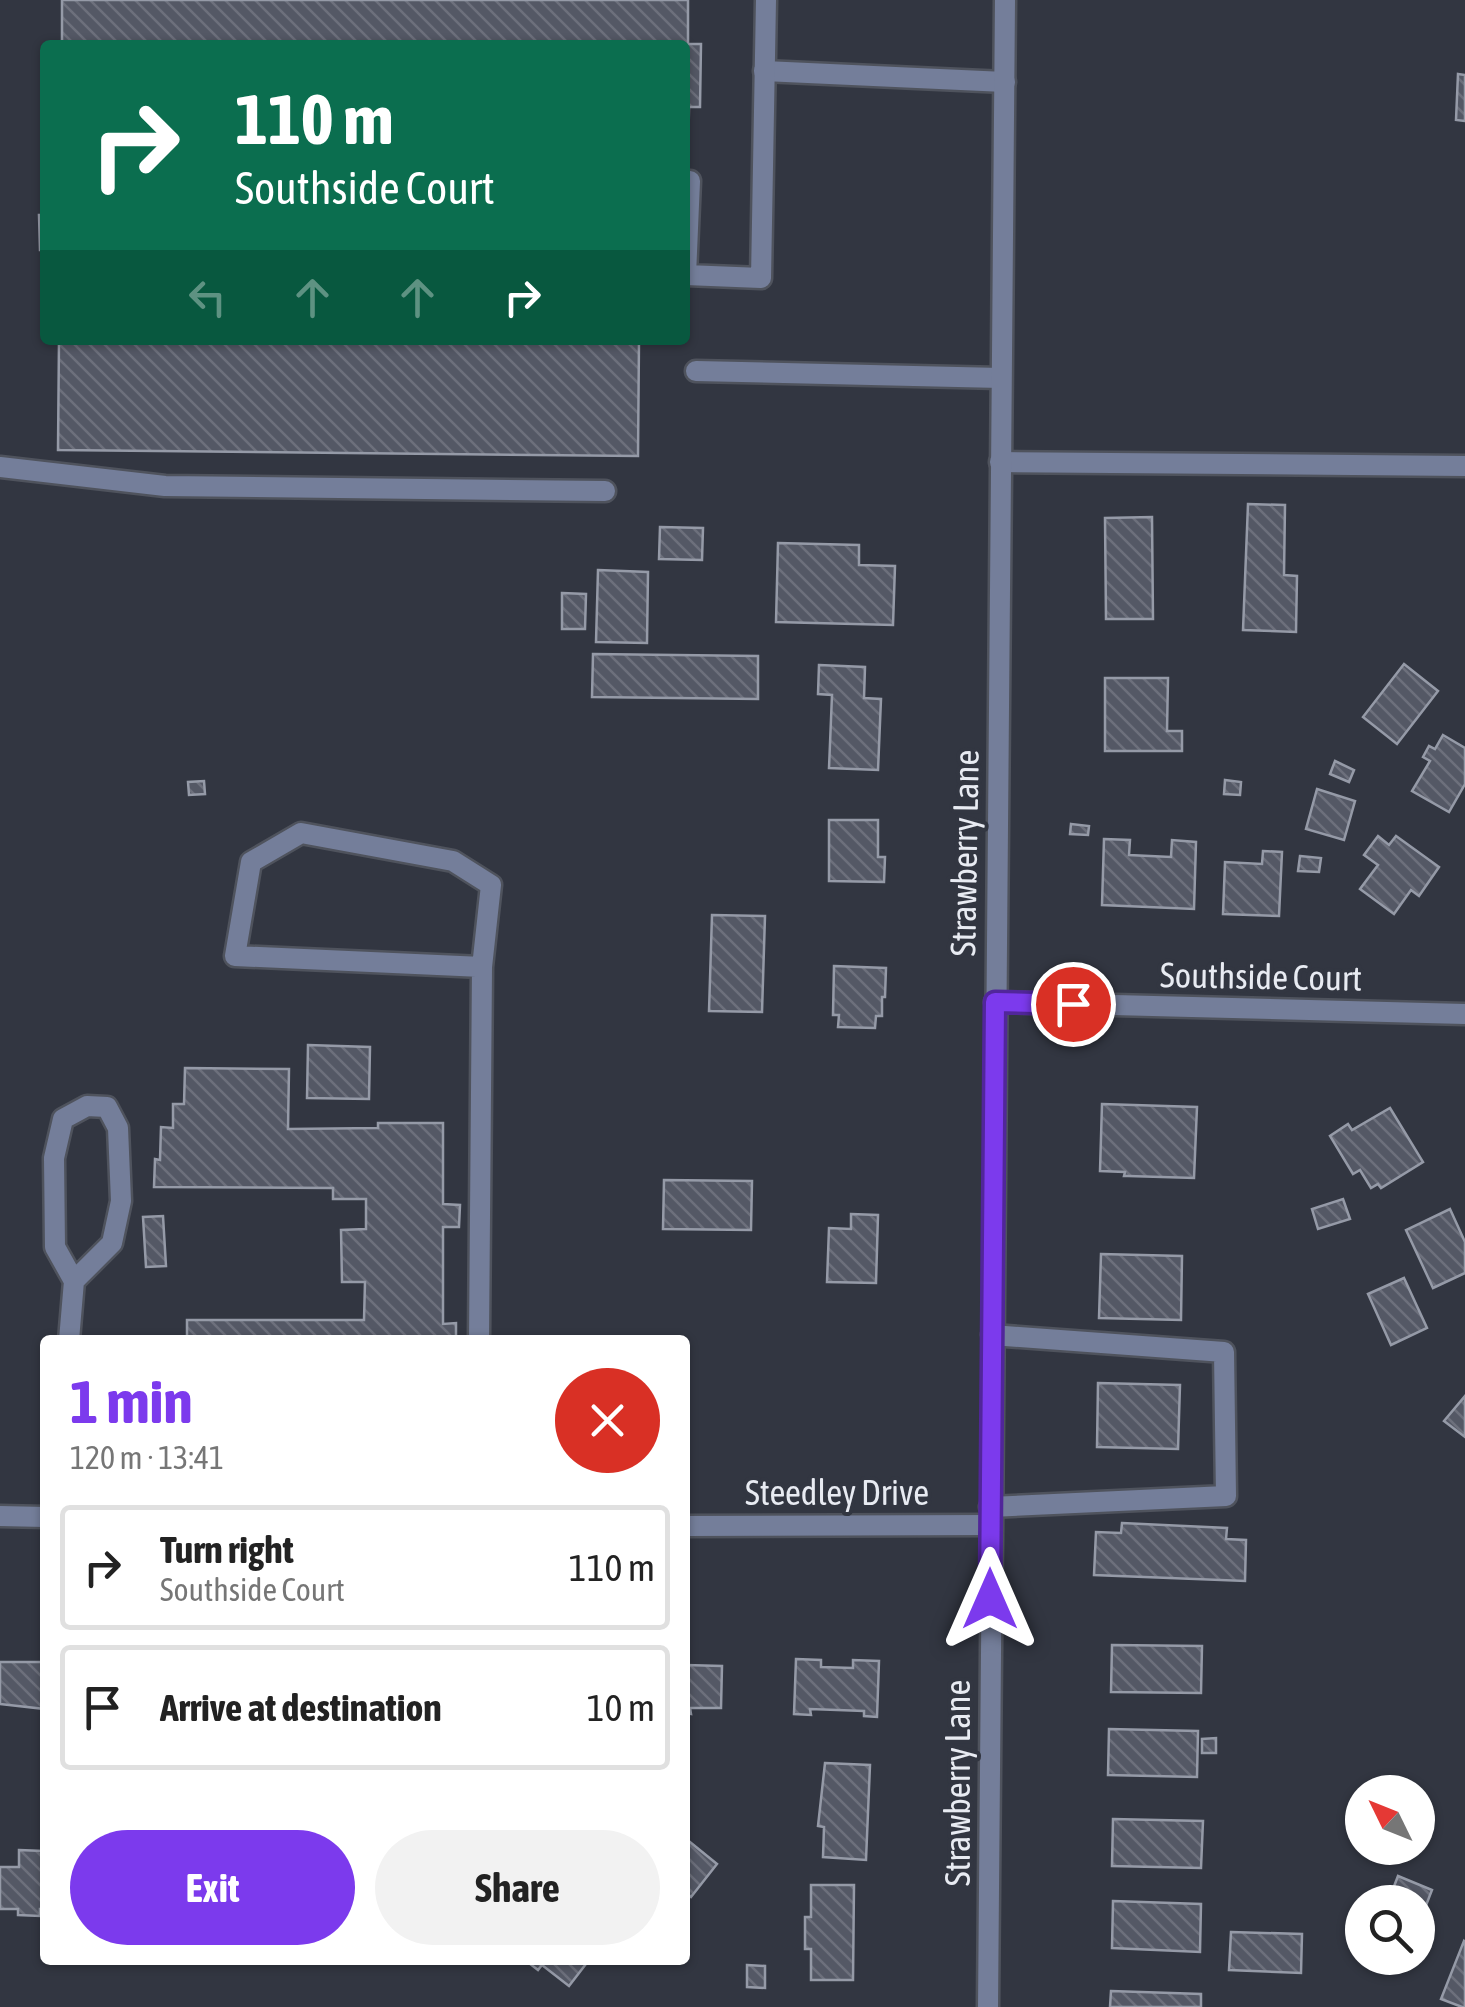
<!DOCTYPE html>
<html lang="en">
<head>
<meta charset="utf-8">
<style>
  :root { --surface:#fff; --page:#f2f2f2; --text:#222; --muted:#767676; --line:#e0e0e0; --accent:#7c3aed }
  body { margin:0; font-family:"Asap Condensed",sans-serif; background:var(--page); color:var(--text); height:100vh; display:flex; flex-direction:column; font-size:38px; white-space:nowrap }
  * { box-sizing:border-box; margin:0 }
  p { font-size:32px; color:var(--muted) }
  .icon { flex:none; width:55px; height:55px; fill:none; stroke:currentColor; stroke-width:2; stroke-linecap:round; stroke-linejoin:round }
  .map { position:relative; flex:1; overflow:hidden }
  .details { position:absolute; left:40px; top:1335px; width:650px; height:630px; display:flex; flex-direction:column; background:var(--surface); border-radius:10px; box-shadow:0 2px 8px #0004 }
  .details>* { flex:none }
  .banner { position:absolute; left:40px; top:40px; width:650px; height:305px; border-radius:10px; box-shadow:0 2px 8px #0004; background:#0b6e4f; color:#fff; overflow:hidden }
  .needle { width:65px; rotate:313deg }
  .tools { position:absolute; left:1345px; top:1775px; display:grid; gap:20px }
  .tools a { display:grid; place-items:center; width:90px; height:90px; border-radius:50%; background:var(--surface); box-shadow:0 2px 8px #0004; font-size:50px }
  .pin { position:absolute; display:grid; place-items:center; width:85px; height:85px; color:#fff; margin:-42px; border:5px solid #fff; border-radius:50%; box-shadow:0 2px 10px #0007 }
  .me { position:absolute; width:110px; margin:-55px; rotate:0deg; stroke-linejoin:round; filter:drop-shadow(0 0 8px #0008) }
  .turn { display:flex; align-items:center; gap:35px; height:210px; padding:0 30px; font-size:45px }
  .turn .icon { width:130px; height:130px; stroke-width:2.5 }
  .turn b { display:block; font-size:70px; line-height:85px }
  .lanes { display:flex; align-items:center; height:95px; padding:0 30px; background:#0003; justify-content:center; gap:50px; direction:ltr }
  .lanes .off { opacity:.35 }
  .round { display:grid; place-items:center; flex:none; width:105px; height:105px; border-radius:52px; background:var(--page) }
  .overview { display:flex; align-items:center; justify-content:space-between; height:170px; padding:0 30px }
  h1 { font-size:60px; font-weight:700; line-height:75px; color:var(--accent) }
  .cta { display:flex; gap:20px; margin-top:auto; padding:20px 30px }
  .cta a { flex:1; height:115px; border-radius:60px; background:var(--accent); color:#fff; font-size:40px; font-weight:700; line-height:115px; text-align:center }
  .cta a+a { background:var(--page); color:var(--text) }
  ul { padding:0; list-style:none }
  li { display:flex; align-items:center; gap:30px; height:125px; margin:0 20px 15px; padding:0 10px; border:5px solid var(--line); border-radius:10px }
  li div { flex:1 }
  li b { display:block; font-size:38px }
  li em { font-style:normal }
  .map>svg:first-child { display:block }
  .building { fill:url(#building-back-hatch); stroke:#959aa7; stroke-width:2.5 }
  .lines { fill:none; stroke-linecap:round; stroke-linejoin:round }
  .lane-casing { stroke:#4f535d; stroke-width:25 }
  .street-casing { stroke:#4f535d; stroke-width:25 }
  .lane { stroke:#747e9a; stroke-width:20 }
  .street { stroke:#747e9a; stroke-width:20 }
  .route-casing { stroke:#51269a; stroke-width:25 }
  .route { stroke:#7c3aed; stroke-width:18 }
  .labels { text-anchor:middle; dominant-baseline:central; stroke-width:8; stroke-linejoin:round; paint-order:stroke }
  .street-label { font-size:35px; fill:#e8ebf2; stroke:#323641 }
</style>
</head>
<body>
<div class="map">
<svg width="1465" height="2007" viewBox="0 0 1465 2007">
  <defs>
    <pattern id="building-back-hatch" width="6" height="6" patternUnits="userSpaceOnUse" patternTransform="scale(2.5)"><rect width="6" height="6" fill="#545865"/><path d="M-1 5l2 2M0 0l6 6M5-1l2 2" fill="none" stroke="#6d707c"/></pattern>
  </defs>
  <rect width="100%" height="100%" fill="#323641"/>
  <g class="building">
    <polygon points="62,0 688,0 688,44 701,44 700,107 689,107 688,160 685,160 685,45 62,45"/>
    <polygon points="1458,74 1465,75 1465,121 1456,120"/>
    <polygon points="39,215 45,215 45,250 40,250"/>
    <polygon points="59,340 639,340 638,456 58,450"/>
    <polygon points="1248,504 1285,505 1284,575 1297,576 1296,632 1243,630"/>
    <polygon points="1152,517 1153,619 1106,619 1105,518"/>
    <polygon points="660,527 703,528 702,560 659,559"/>
    <polygon points="778,543 859,545 859,565 895,566 893,625 776,622"/>
    <polygon points="598,570 648,572 647,643 596,642"/>
    <polygon points="562,593 586,594 585,629 562,629"/>
    <polygon points="593,654 758,656 758,699 592,697"/>
    <polygon points="1404,664 1438,691 1397,744 1363,717"/>
    <polygon points="819,665 865,667 864,698 881,699 878,770 829,768 832,695 818,694"/>
    <polygon points="1105,678 1168,678 1167,731 1182,731 1182,751 1105,751"/>
    <polygon points="1443,735 1465,748 1465,784 1449,812 1412,791 1430,761 1423,757 1429,746 1435,749"/>
    <polygon points="1335,761 1354,770 1349,782 1330,774"/>
    <polygon points="1225,780 1241,782 1240,795 1224,794"/>
    <polygon points="204,781 205,794 189,795 188,782"/>
    <polygon points="1317,789 1355,801 1344,840 1306,829"/>
    <polygon points="829,820 878,820 878,857 885,857 884,882 829,881"/>
    <polygon points="1071,824 1089,826 1088,835 1070,834"/>
    <polygon points="1378,836 1389,845 1396,836 1439,867 1419,896 1411,890 1394,914 1360,889 1378,865 1364,855"/>
    <polygon points="1104,839 1130,840 1129,855 1171,857 1172,840 1196,842 1194,909 1102,905"/>
    <polygon points="1263,851 1282,852 1279,916 1223,914 1225,862 1262,864"/>
    <polygon points="1300,856 1321,858 1319,872 1298,871"/>
    <polygon points="712,915 765,916 762,1012 709,1011"/>
    <polygon points="834,966 886,968 885,997 882,997 882,1016 876,1016 875,1028 838,1027 839,1015 833,1015"/>
    <polygon points="308,1045 370,1047 369,1099 307,1098"/>
    <polygon points="185,1068 289,1069 288,1129 378,1128 378,1123 443,1123 443,1204 460,1205 459,1227 443,1227 443,1324 456,1323 456,1340 187,1340 187,1320 364,1320 365,1282 342,1282 341,1230 366,1229 366,1199 333,1199 333,1188 154,1187 155,1159 160,1160 161,1127 173,1128 173,1104 184,1104"/>
    <polygon points="1102,1104 1197,1107 1194,1178 1128,1176 1124,1176 1125,1172 1100,1171"/>
    <polygon points="1390,1108 1423,1162 1381,1188 1378,1184 1371,1188 1360,1170 1353,1174 1330,1136 1348,1124 1352,1130"/>
    <polygon points="664,1180 752,1181 751,1230 663,1229"/>
    <polygon points="1343,1199 1350,1219 1318,1229 1312,1209"/>
    <polygon points="1450,1209 1465,1242 1465,1273 1433,1288 1406,1230"/>
    <polygon points="851,1214 878,1215 876,1283 827,1282 829,1228 851,1229"/>
    <polygon points="163,1216 166,1266 146,1267 143,1217"/>
    <polygon points="1101,1254 1182,1256 1181,1320 1099,1318"/>
    <polygon points="1404,1278 1427,1328 1391,1345 1368,1294"/>
    <polygon points="1098,1383 1180,1385 1178,1449 1097,1447"/>
    <polygon points="1465,1396 1465,1437 1444,1421"/>
    <polygon points="1122,1523 1227,1528 1226,1539 1246,1540 1245,1581 1094,1575 1096,1532 1121,1533"/>
    <polygon points="1112,1645 1202,1646 1201,1693 1111,1692"/>
    <polygon points="796,1659 821,1660 821,1667 853,1668 853,1660 879,1661 877,1717 864,1716 864,1711 810,1709 811,1715 794,1714"/>
    <polygon points="0,1662 45,1662 45,1709 0,1704"/>
    <polygon points="685,1665 722,1666 721,1708 690,1708 691,1714 685,1713"/>
    <polygon points="1109,1729 1198,1731 1197,1777 1108,1775"/>
    <polygon points="1216,1738 1216,1753 1202,1753 1202,1739"/>
    <polygon points="825,1763 870,1765 866,1860 823,1857 824,1827 818,1826"/>
    <polygon points="1113,1819 1203,1821 1201,1868 1112,1866"/>
    <polygon points="685,1838 717,1864 691,1897 685,1892"/>
    <polygon points="19,1850 43,1851 45,1909 40,1909 40,1916 18,1915 18,1909 0,1909 0,1867 19,1867"/>
    <polygon points="1398,1876 1432,1890 1418,1926 1418,1902 1388,1902"/>
    <polygon points="811,1885 854,1885 853,1980 811,1980 811,1949 805,1949 805,1917 811,1917"/>
    <polygon points="1113,1901 1201,1904 1200,1952 1112,1948"/>
    <polygon points="1231,1932 1302,1934 1301,1973 1229,1970"/>
    <polygon points="1464,1941 1465,1942 1465,2007 1462,2007 1441,1999"/>
    <polygon points="525,1960 589,1960 569,1986 542,1965 538,1970"/>
    <polygon points="747,1965 765,1966 765,1988 747,1987"/>
    <polygon points="1111,1991 1201,1994 1201,2007 1110,2007"/>
  </g>
  <g class="lines">
    <defs>
      <g id="lane">
        <polyline points="764,71 1005,82"/>
        <polyline points="690,181 686,275 761,278 766,0"/>
        <polyline points="696,371 1001,378"/>
        <polyline points="1000,462 1465,466"/>
        <polyline points="0,467 165,486 605,491"/>
        <polyline points="69,1340 74,1281 55,1247 54,1158 63,1119 87,1106 107,1107 118,1128 121,1201 112,1243 74,1281"/>
        <polyline points="479,1340 482,967 235,956 251,862 301,833 453,861 491,885 482,967"/>
        <polyline points="990,1507 1226,1496 1224,1352 992,1335"/>
      </g>
      <g id="street">
        <polyline points="995,1002 1465,1014"/>
        <polyline points="0,1516 45,1517"/>
        <polyline points="685,1526 990,1525"/>
        <polyline points="988,2007 1005,0"/>
      </g>
    </defs>
    <use href="#lane" class="lane-casing"/>
    <use href="#street" class="street-casing"/>
    <use href="#lane" class="lane"/>
    <use href="#street" class="street"/>
  </g>
  <g class="lines">
    <defs>
      <polyline id="route" points="990,1599 995,1002 1073,1004"/>
    </defs>
    <use href="#route" class="route-casing"/>
    <use href="#route" class="route"/>
  </g>
  <g class="labels">
    <g class="street-label">
      <text transform="translate(964 853) rotate(-89)">Strawberry Lane</text>
      <text transform="translate(1261 976) rotate(1)">Southside Court</text>
      <text x="837" y="1492">Steedley Drive</text>
      <text transform="translate(957 1783) rotate(-90)">Strawberry Lane</text>
    </g>
  </g>
</svg>
<div class="tools">
<a><svg class="needle" viewBox="-14 -14 28 28"><path d="M0-13l5 13h-10z" fill="#e53935"/><path d="M0 13l5-13h-10z" fill="#767676"/></svg></a>
<a><svg class="icon" aria-label="search" viewBox="0 0 24 24"><circle cx="10" cy="10" r="6"/><path d="M15 15l6 6"/></svg></a>
</div>
<div class="pin" style="left:1073px;top:1004px;background:#d93025"><svg class="icon" aria-label="arrive" viewBox="0 0 24 24"><path d="M6 21V4h12l-3 4 3 4H6"/></svg></div>
<svg class="me" style="left:990px;top:1599px" viewBox="-20 -20 40 40"><path d="M0-17L14 15 0 8-14 15z" fill="#7c3aed" stroke="#fff" stroke-width="4"/></svg>
<div class="banner">
<div class="turn"><svg class="icon" aria-label="right" viewBox="0 0 24 24"><path d="M7 20v-9h11M14 6l5 5-5 5"/></svg><div><b>110 m</b>Southside Court</div></div>
<div class="lanes"><svg class="icon off" aria-label="left" viewBox="0 0 24 24"><path d="M17 20v-9H6M10 6l-5 5 5 5"/></svg><svg class="icon off" aria-label="ahead" viewBox="0 0 24 24"><path d="M12 20V5M6 11l6-6 6 6"/></svg><svg class="icon off" aria-label="ahead" viewBox="0 0 24 24"><path d="M12 20V5M6 11l6-6 6 6"/></svg><svg class="icon" aria-label="right" viewBox="0 0 24 24"><path d="M7 20v-9h11M14 6l5 5-5 5"/></svg></div>
</div>
<section class="details">
<div class="overview"><div><h1>1 min</h1><p>120 m · 13:41</p></div><a class="round" style="background:#d93025;color:#fff"><svg class="icon" aria-label="close" viewBox="0 0 24 24"><path d="M6 6l12 12M18 6L6 18"/></svg></a></div>
<ul>
<li><svg class="icon" aria-label="right" viewBox="0 0 24 24"><path d="M7 20v-9h11M14 6l5 5-5 5"/></svg><div><b>Turn right</b><p>Southside Court</p></div><em>110 m</em></li>
<li><svg class="icon" aria-label="arrive" viewBox="0 0 24 24"><path d="M6 21V4h12l-3 4 3 4H6"/></svg><div><b>Arrive at destination</b></div><em>10 m</em></li>
</ul>
<div class="cta"><a>Exit</a><a>Share</a></div>
</section>
</div>
</body>
</html>
